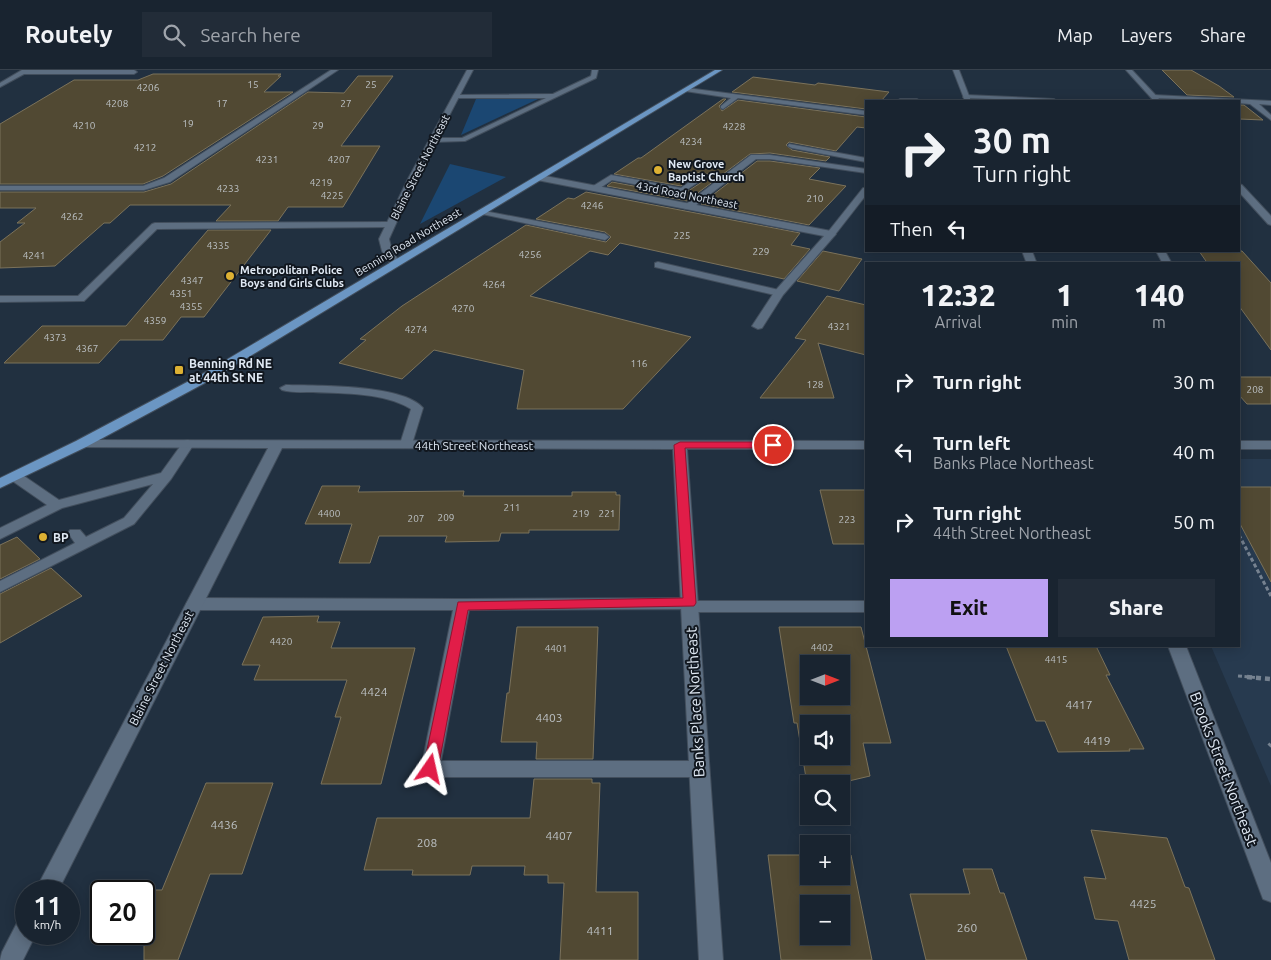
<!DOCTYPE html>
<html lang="en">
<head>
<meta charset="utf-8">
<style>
  :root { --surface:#192430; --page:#222c38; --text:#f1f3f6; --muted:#9fa4ab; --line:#37414c; --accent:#bca0f2 }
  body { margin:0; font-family:Ubuntu,sans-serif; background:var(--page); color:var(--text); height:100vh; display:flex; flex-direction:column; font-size:19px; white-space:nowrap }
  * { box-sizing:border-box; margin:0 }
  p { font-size:16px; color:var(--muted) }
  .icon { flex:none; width:28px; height:28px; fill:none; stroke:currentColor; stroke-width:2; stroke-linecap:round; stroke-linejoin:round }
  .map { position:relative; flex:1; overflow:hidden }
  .details { position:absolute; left:865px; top:192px; width:375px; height:385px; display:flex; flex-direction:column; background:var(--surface); border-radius:0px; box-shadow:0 2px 12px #0003,0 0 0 1px var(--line) }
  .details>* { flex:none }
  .hud { position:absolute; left:865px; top:30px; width:375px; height:152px; border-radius:0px; box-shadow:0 2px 12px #0003,0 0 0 1px var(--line); background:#192430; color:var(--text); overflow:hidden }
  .needle { width:32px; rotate:90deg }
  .buttons { position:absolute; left:800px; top:585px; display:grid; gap:10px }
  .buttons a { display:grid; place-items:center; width:50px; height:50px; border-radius:0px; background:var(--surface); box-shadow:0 2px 12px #0003,0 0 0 1px var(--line); font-size:25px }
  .speed { position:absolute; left:15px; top:810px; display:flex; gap:10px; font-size:25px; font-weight:700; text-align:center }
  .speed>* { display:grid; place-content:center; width:65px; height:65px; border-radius:50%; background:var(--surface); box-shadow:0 2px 12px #0003,0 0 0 1px var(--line); line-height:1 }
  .speed small { font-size:12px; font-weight:400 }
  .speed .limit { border:2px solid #111; border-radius:8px; background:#fff; color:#111 }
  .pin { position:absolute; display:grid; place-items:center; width:42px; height:42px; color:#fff; margin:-21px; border:2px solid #fff; border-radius:50%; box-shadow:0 1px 5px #0007 }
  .me { position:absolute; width:55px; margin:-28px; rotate:11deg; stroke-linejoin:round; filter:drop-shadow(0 0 4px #0008) }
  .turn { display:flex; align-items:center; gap:18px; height:105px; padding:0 25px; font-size:22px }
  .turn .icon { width:65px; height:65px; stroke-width:2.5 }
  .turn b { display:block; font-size:35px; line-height:42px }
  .then { display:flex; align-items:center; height:48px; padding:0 25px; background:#0003; gap:10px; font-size:19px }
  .eta { display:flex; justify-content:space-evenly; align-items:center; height:85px; text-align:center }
  .eta b { font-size:30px; font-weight:800; line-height:35px }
  .action { display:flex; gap:10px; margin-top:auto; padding:10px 25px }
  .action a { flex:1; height:58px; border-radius:0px; background:var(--accent); color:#111; font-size:20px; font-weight:800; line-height:58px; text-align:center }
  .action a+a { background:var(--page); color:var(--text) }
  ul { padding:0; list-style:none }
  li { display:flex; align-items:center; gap:15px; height:70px; padding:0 25px }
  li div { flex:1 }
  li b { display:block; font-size:19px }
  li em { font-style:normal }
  header { display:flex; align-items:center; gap:30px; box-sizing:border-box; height:70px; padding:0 25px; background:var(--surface); border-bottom:1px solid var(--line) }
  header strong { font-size:24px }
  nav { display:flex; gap:28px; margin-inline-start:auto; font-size:18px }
  .search { width:350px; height:45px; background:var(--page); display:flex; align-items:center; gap:12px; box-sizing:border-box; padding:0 18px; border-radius:0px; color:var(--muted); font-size:19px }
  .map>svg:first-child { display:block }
  .built { fill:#273a4f }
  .green { fill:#1b4772 }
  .building { fill:#514933; stroke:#7b725b; fill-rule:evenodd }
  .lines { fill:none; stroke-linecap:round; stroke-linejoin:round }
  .lane-casing { stroke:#424e5c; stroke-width:2 }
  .street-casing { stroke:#424e5c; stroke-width:2 }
  .primary-casing { stroke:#424e5c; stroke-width:2 }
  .path-far1 { stroke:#768290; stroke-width:3; stroke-dasharray:4 2.5; stroke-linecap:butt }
  .path { stroke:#768290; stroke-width:4.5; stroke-dasharray:5 4; stroke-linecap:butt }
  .lane { fill:#5d6e81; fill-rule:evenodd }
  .street { fill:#5d6e81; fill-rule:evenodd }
  .primary { fill:#6b96c3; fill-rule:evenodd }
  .route { fill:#e11d48; stroke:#92132f }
  .poi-dot { fill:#ddb133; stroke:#11171f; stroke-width:2 }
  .labels { text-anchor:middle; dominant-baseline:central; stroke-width:4; stroke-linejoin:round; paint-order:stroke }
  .number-label { font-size:10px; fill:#bcc1c4 }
  .far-poi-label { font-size:11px; font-weight:bold; fill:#e0e9f4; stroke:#11171f; text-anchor:start }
  .far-street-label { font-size:11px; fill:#e0e9f4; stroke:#11171f }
  .poi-label { font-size:12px; font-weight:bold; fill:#e0e9f4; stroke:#11171f; text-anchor:start }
  .street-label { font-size:12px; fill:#e0e9f4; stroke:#11171f }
  .near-number-label { font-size:12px; fill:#bcc1c4 }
  .near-street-label { font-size:15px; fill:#e0e9f4; stroke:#11171f }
</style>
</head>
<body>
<header>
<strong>Routely</strong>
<div class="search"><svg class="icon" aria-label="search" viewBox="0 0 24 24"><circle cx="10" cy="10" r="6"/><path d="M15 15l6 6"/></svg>Search here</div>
<nav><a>Map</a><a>Layers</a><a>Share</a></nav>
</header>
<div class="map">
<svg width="1271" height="890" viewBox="0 0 1271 890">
  <rect width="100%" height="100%" fill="#213040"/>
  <polygon class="built" points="1239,389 1271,389 1271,716 1211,576 1239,576"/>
  <g class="green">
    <polygon points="476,29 538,29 461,65"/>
    <polygon points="450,94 506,107 420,154"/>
  </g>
  <g class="building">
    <polygon points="1162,0 1191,0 1219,16 1234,27 1187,25"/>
    <polygon points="153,4 281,4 278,6 281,6 264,22 293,22 163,106 143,114 0,114 0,54 74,10 138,10"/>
    <polygon points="358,6 393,6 341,76 380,76 343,137 288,137 278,151 216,151 231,135 130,135 110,153 104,153 55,196 0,198 0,172 25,153 17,153 36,138 0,138 0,122 144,122 171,114 308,22 344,23"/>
    <polygon points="753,7 815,15 818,13 889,22 881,31 866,31 866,39 732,22"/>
    <polygon points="723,29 726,29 719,36 722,41 738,30 866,47 866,58 857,57 836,81 789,72 786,75 792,80 830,87 826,91 770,83 750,84 687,131 607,116 612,112 682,125 708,108 708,104 699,102 681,116 614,104 638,88 641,88"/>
    <polygon points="1239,35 1244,35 1263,50 1239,49"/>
    <polygon points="757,91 770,91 820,98 809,109 846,116 809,155 701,134"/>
    <polygon points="586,122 800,163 791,175 810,179 784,209 620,173 608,185 590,181 530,226 691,267 623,339 517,339 524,300 434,280 402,309 339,293 366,270 360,269 402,236 526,155 606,172 611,167 605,162 536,149 568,128 574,129"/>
    <polygon points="208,160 271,160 204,247 181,247 163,270 120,270 99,293 4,293 42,256 126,256"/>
    <polygon points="823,181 862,189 839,221 797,211"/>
    <polygon points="1199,181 1242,181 1271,213 1271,280 1239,236 1239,194 1208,194"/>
    <polygon points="827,226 866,235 866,285 818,273 834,328 760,328 806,270 795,268"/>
    <polygon points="1239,307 1271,307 1271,334 1247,334 1239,325"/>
    <polygon points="322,416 360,416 358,422 464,421 463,426 572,426 572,422 616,422 616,425 620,425 619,460 529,460 529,463 501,463 499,471 445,472 447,466 379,466 370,493 339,493 352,454 305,454"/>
    <polygon points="1239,417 1271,417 1271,512 1239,452"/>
    <polygon points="820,420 866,420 866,474 833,474"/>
    <polygon points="17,467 40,489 0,509 0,475"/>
    <polygon points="51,498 82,526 0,573 0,524"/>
    <polygon points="319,546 317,552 340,552 331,578 415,578 381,714 321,714 341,647 335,647 347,610 254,610 260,595 242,595 263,547"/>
    <polygon points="517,557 598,557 593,689 536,689 537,672 501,672 507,623 509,623"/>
    <path d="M779 557H861L891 673H863L870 706 836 714H807L797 653H794ZM809 594H841V626H809ZM809 654H841V686H809Z"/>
    <polygon points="1006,576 1096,576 1110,605 1106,605 1144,679 1129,679 1130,681 1058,682 1045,651 1036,651"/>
    <polygon points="534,709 592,709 592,713 600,713 596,822 638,822 638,890 560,890 564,813 548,813 548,805 524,805 525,796 472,796 470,805 412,805 413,800 364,800 377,748 530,748"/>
    <polygon points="206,713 273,713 242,804 210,804 178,890 144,890 144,834 150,820 162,820"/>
    <polygon points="1091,760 1167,768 1185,817 1189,818 1215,890 1129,890 1118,851 1095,849 1084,807 1106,809"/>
    <path d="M768 785H809V806H841V785H851L872 890H781ZM809 834H841V866H809Z"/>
    <polygon points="963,799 992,799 1000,823 1004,823 1027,890 926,890 910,824 970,824"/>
  </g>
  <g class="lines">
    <defs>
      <g id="lane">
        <polygon points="22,0 134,0 137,2 134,4 24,4 0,17 0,13"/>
        <polygon points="331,0 338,0 170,112 144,120 0,120 0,116 143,116 164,108"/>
        <polygon points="592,0 598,0 596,8 465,71 433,72 429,70 433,68 462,68 546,28 456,28 454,25 553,24 591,6"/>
        <polygon points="687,18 866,41 866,45 738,28 723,39 721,38 721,36 731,28 685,21"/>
        <polygon points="966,25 1054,29 1057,31 964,28 963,27"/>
        <polygon points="1154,25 1271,31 1271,35 1259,34 1271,45 1271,50 1250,34 1239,33 1239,31 1152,28 1151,27"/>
        <polygon points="900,29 917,29 920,31 897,31"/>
        <polygon points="789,74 866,88 866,92 792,78 788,76"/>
        <polygon points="751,85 770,85 866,99 866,103 770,89 756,89 691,139 685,139 685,135"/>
        <polygon points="700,104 707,106 682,123 612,110 597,120 590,118 611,105 681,118"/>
        <polygon points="863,118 866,118 866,125 834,166 828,166 828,162"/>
        <polygon points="479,140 605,164 609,167 605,170 482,144 479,144"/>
        <polygon points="391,152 394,153 394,157 157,159 84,231 0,232 0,226 78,226 152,154 155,153"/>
        <polygon points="1156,181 1165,181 1172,194 1163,194"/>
        <polygon points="658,192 779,220 784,223 779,226 655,197 655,193"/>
        <path d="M286 315C317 316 403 314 423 338L412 374 406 378 400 374 411 339C383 322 345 324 313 322 303 322 292 323 282 320L280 318Z"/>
        <polygon points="188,370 194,374 171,409 134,454 0,522 0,511 75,473 68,463 70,460 80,460 86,467 124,448 153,414 62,438 0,469 0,458 47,435 11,410 9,407 11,404 21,404 59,430 161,403 184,371"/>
        <polygon points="194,528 462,529 690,528 696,531 866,531 866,542 690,542 684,539 469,540 441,691 699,691 705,693 708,699 705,705 699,707 430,707 424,705 421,699 453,540 194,540 189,538 186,534 189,530"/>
      </g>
      <g id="street">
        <polygon points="467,0 473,0 416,109 389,169 392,181 401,194 396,197 392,196 382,181 379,169 408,109"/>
        <polygon points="953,0 959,0 971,31 965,31"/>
        <polygon points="1126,0 1132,0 1161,31 1154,31"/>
        <polygon points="540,105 831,161 836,164 783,225 762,258 758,259 752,256 775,221 824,166 537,110 536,108"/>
        <polygon points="1239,114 1242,115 1271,146 1271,155 1268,154 1239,122"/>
        <polygon points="1022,181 1032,181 1037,194 1027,194"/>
        <polygon points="81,370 866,371 866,379 687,379 723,890 699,890 673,379 282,378 58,821 35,821 268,378 76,377 74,374"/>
        <rect x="1239" y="371" width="32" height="8"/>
        <polygon points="1168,576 1186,576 1271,793 1271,832 1263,829 1260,821"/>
        <polygon points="26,848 26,864 36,864 23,890 0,890 2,882 18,851"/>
      </g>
      <polygon id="primary" points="715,0 722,0 214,308 86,377 0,418 0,408 76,371 206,302"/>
    </defs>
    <use href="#lane" class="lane-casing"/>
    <use href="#street" class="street-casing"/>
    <use href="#primary" class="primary-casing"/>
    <g class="path-far1">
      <polyline points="1239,465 1271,526"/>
      <polyline points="1238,606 1261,608"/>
    </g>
    <g class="path">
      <polyline points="1247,607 1271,609"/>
      <polyline points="1269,676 1271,674"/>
    </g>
    <use href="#lane" class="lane"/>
    <use href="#street" class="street"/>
    <use href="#primary" class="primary"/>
  </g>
  <polygon class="route" points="680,372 773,372 778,375 773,378 685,378 696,533 694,536 468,540 438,699 436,704 430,706 425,704 423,699 458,532 683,528 674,375"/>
  <g class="poi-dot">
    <circle cx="658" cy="100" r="5"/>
    <circle cx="230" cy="206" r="5"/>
    <rect x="174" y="295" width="10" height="10" rx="2.5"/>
    <circle cx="43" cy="467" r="5"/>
  </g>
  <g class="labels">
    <g class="number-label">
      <text x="253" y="14">15</text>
      <text x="371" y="14">25</text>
      <text x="148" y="17">4206</text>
      <text x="117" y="33">4208</text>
      <text x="222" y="33">17</text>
      <text x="346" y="33">27</text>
      <text x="188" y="53">19</text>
      <text x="84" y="55">4210</text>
      <text x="318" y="55">29</text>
      <text x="734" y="56">4228</text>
      <text x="691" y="71">4234</text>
      <text x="145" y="77">4212</text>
      <text x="267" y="89">4231</text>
      <text x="339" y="89">4207</text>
      <text x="321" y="112">4219</text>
      <text x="228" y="118">4233</text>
      <text x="332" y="125">4225</text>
      <text x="815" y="128">210</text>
      <text x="592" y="135">4246</text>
      <text x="72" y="146">4262</text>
      <text x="682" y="165">225</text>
      <text x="218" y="175">4335</text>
      <text x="761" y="181">229</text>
      <text x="530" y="184">4256</text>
      <text x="34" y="185">4241</text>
      <text x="192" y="210">4347</text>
      <text x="494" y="214">4264</text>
      <text x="181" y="223">4351</text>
      <text x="191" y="236">4355</text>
      <text x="463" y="238">4270</text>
      <text x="155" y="250">4359</text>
      <text x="839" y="256">4321</text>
      <text x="416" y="259">4274</text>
      <text x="55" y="267">4373</text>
      <text x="87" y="278">4367</text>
      <text x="639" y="293">116</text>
      <text x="815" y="314">128</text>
      <text x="1255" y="319">208</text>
      <text x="512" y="437">211</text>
      <text x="329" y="443">4400</text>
      <text x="581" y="443">219</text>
      <text x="607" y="443">221</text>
      <text x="446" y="447">209</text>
      <text x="416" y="448">207</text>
      <text x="847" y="449">223</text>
      <text x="281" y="571">4420</text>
      <text x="822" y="577">4402</text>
      <text x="556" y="578">4401</text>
      <text x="1056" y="589">4415</text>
    </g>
    <g class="far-poi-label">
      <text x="668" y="94">New Grove<tspan x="668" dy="13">Baptist Church</tspan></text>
      <text x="240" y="200">Metropolitan Police<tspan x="240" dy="13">Boys and Girls Clubs</tspan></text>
    </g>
    <g class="far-street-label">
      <text transform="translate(420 97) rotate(-63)">Blaine Street Northeast</text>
      <text transform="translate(687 125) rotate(11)">43rd Road Northeast</text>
      <text transform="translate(408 172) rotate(-31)">Benning Road Northeast</text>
    </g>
    <g class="poi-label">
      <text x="189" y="293">Benning Rd NE<tspan x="189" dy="14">at 44th St NE</tspan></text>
      <text x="53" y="467">BP</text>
    </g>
    <g class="street-label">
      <text x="474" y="375">44th Street Northeast</text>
      <text transform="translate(161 598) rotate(-63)">Blaine Street Northeast</text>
    </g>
    <g class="near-number-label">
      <text x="374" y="621">4424</text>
      <text x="1079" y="634">4417</text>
      <text x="549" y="647">4403</text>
      <text x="1097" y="670">4419</text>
      <text x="224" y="754">4436</text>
      <text x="559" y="765">4407</text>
      <text x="427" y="772">208</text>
      <text x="1143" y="833">4425</text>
      <text x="967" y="857">260</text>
      <text x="600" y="860">4411</text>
    </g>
    <g class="near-street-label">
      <text transform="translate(695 632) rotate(-93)">Banks Place Northeast</text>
      <text transform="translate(1224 699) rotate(69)">Brooks Street Northeast</text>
    </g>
  </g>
</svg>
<div class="buttons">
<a><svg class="needle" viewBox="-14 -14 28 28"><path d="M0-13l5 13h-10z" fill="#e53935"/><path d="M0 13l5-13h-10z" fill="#9fa4ab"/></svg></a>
<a><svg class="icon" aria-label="sound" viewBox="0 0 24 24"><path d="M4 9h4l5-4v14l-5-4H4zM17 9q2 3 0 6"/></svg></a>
<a><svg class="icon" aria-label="search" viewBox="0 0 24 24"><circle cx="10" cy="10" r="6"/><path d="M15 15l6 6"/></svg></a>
<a>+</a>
<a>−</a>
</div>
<div class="speed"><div>11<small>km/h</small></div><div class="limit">20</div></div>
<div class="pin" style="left:773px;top:375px;background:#d93025"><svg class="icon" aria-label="arrive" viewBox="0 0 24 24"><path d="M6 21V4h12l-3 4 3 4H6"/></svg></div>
<svg class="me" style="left:430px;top:699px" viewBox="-20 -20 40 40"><path d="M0-17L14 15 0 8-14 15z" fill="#e11d48" stroke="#fff" stroke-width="4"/></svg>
<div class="hud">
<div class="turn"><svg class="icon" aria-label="right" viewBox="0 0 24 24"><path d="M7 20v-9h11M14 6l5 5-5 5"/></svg><div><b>30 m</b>Turn right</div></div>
<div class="then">Then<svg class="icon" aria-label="left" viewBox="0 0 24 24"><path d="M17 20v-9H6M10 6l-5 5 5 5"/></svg></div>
</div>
<section class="details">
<div class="eta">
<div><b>12:32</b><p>Arrival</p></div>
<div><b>1</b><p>min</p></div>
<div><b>140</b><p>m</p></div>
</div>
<ul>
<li><svg class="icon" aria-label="right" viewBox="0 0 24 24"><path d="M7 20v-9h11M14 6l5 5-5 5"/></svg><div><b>Turn right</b></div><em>30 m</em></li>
<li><svg class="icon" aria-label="left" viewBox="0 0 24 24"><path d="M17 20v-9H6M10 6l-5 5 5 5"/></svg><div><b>Turn left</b><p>Banks Place Northeast</p></div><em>40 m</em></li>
<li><svg class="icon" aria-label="right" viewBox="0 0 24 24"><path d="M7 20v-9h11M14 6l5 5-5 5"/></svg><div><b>Turn right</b><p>44th Street Northeast</p></div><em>50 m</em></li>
</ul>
<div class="action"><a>Exit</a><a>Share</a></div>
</section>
</div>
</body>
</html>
